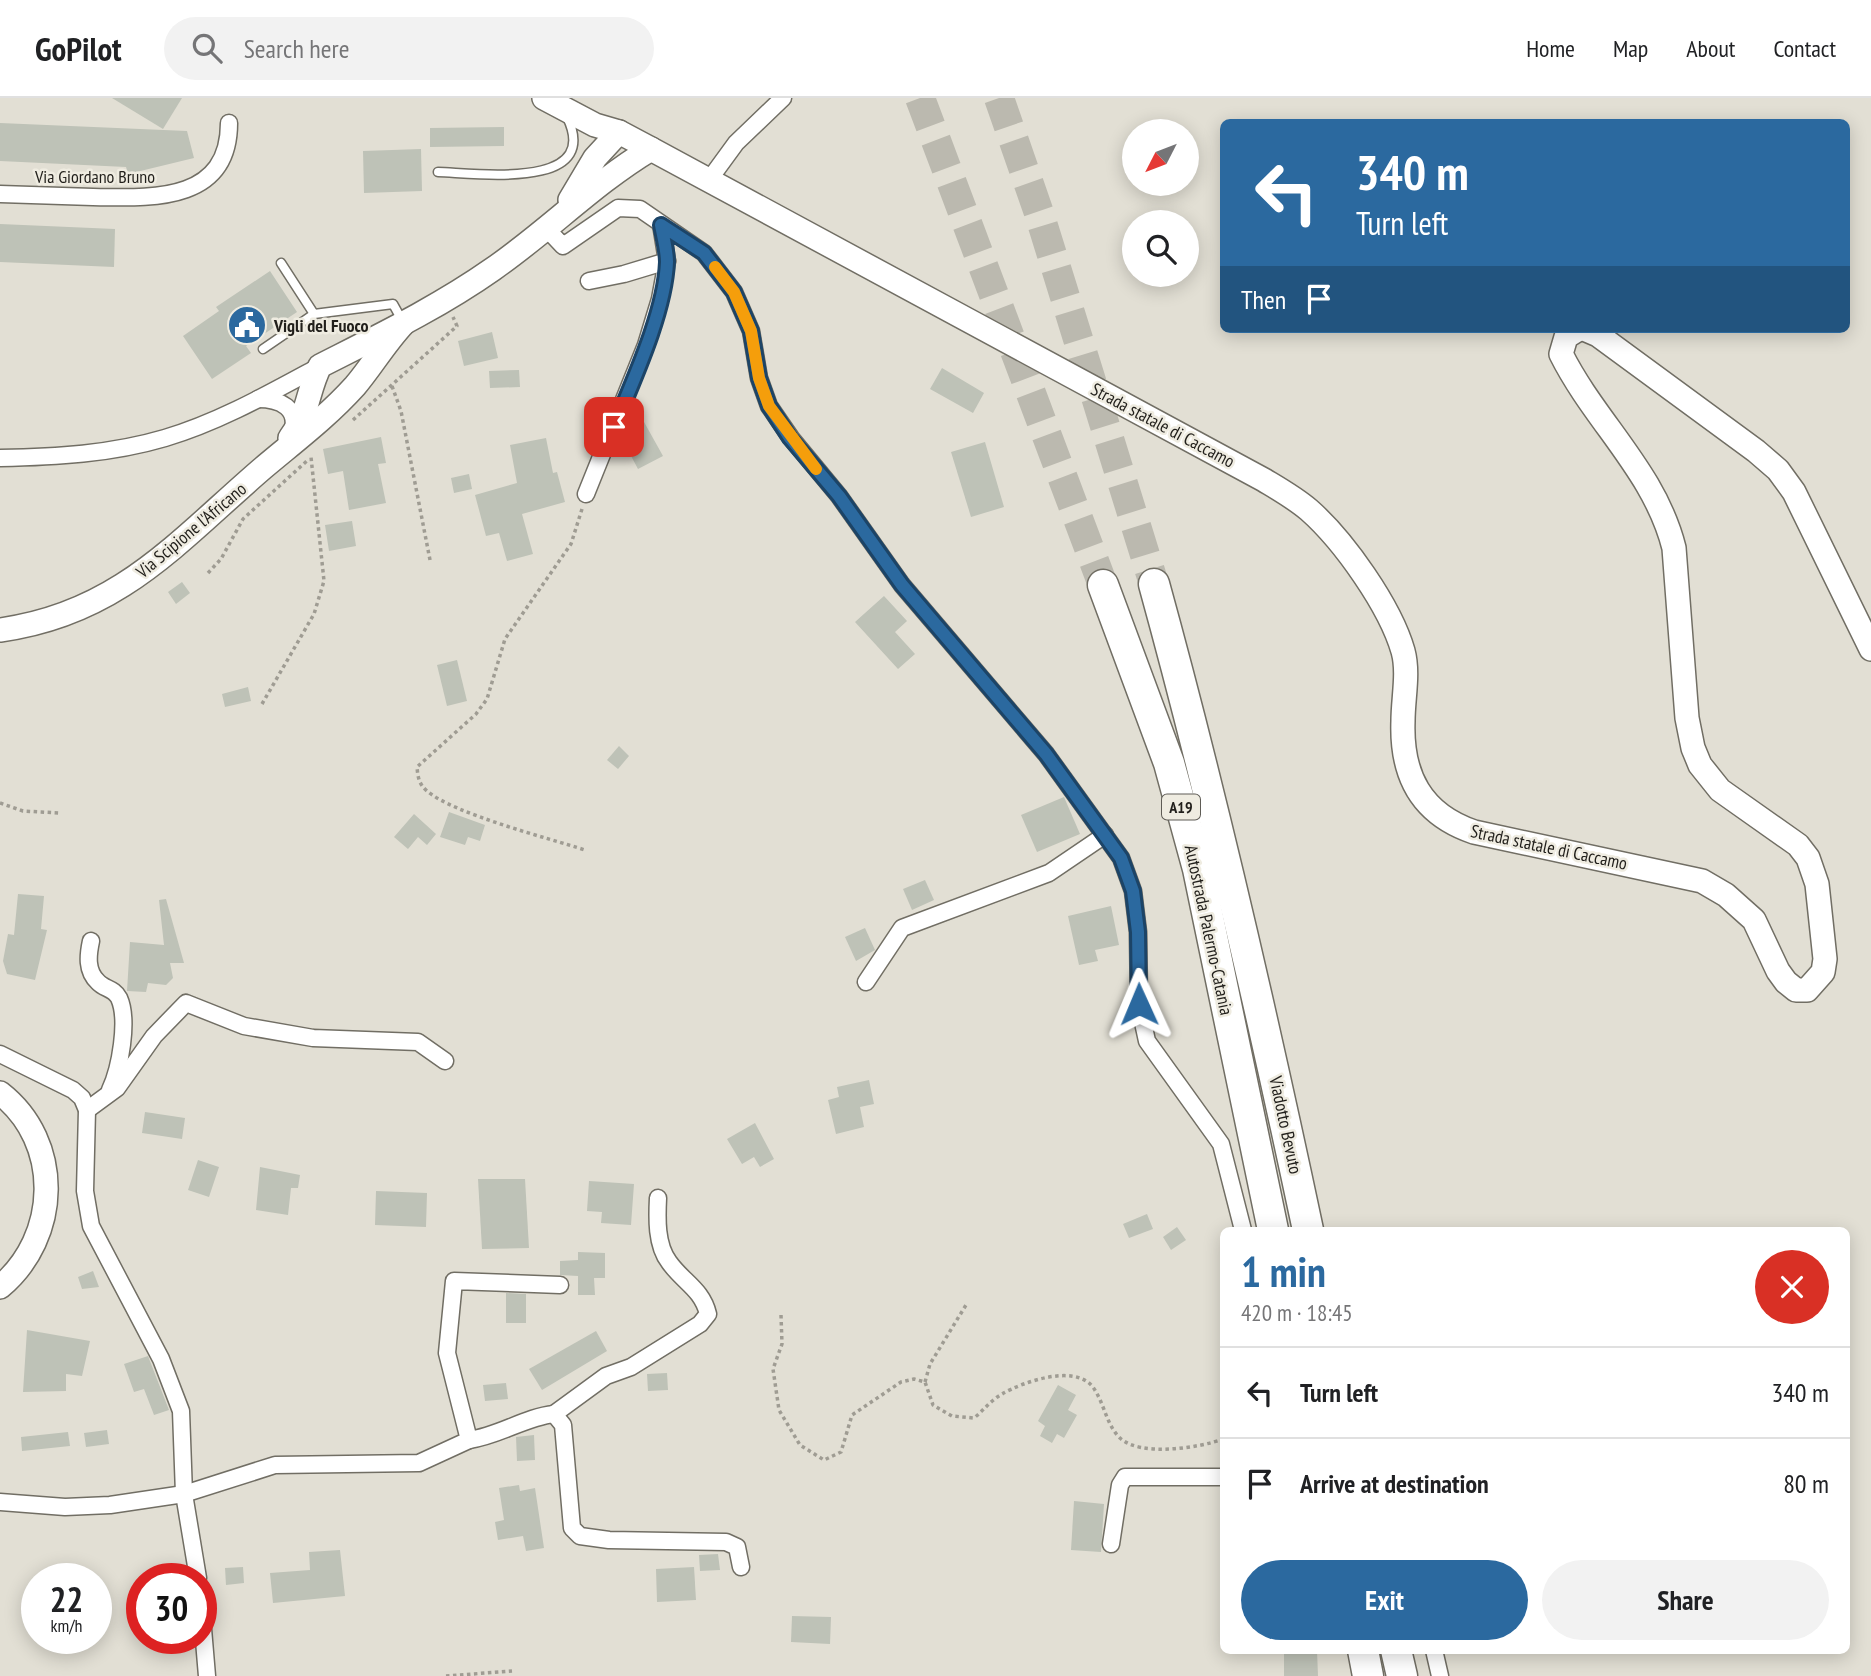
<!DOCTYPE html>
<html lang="en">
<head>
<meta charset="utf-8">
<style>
  :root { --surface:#fff; --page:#f2f2f2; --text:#202124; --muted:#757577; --line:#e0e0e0; --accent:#2b699f }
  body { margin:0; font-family:"PT Sans Narrow",sans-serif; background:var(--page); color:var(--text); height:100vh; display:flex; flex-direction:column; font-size:26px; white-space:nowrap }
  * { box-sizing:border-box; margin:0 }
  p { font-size:23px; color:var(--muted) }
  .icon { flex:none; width:38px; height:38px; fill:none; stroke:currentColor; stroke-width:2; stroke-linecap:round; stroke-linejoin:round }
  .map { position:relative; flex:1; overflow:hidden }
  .drawer { position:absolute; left:1220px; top:1129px; width:630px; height:427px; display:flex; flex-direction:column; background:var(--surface); border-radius:10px; box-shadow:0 4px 18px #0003 }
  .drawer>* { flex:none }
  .top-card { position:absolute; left:1220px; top:21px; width:630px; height:214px; border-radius:10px; box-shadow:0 4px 18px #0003; background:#2b699f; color:#fff; overflow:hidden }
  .needle { width:46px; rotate:228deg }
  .controls { position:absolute; left:1122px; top:21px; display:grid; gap:14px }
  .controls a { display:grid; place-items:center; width:77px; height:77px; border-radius:50%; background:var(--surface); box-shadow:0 4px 18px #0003; font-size:35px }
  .speed { position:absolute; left:21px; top:1465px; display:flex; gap:14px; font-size:35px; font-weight:700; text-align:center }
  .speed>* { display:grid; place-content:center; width:91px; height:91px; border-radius:50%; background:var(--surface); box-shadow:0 4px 18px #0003; line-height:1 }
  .speed small { font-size:18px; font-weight:400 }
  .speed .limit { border:10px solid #d22; background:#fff; color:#111 }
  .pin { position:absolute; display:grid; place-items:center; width:60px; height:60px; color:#fff; margin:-30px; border-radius:14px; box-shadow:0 4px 10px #0006 }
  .me { position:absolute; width:77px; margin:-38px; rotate:359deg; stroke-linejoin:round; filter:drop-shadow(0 0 5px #0008) }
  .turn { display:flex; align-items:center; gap:24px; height:147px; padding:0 21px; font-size:32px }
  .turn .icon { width:91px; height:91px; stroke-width:2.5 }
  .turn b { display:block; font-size:49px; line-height:60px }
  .then { display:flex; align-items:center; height:66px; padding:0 21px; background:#0003; gap:14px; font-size:26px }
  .round { display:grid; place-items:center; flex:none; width:74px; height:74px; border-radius:37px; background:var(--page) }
  .headline { display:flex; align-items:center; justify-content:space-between; height:119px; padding:0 21px }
  h1 { font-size:42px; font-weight:600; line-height:52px; color:var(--accent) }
  .cta { display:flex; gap:14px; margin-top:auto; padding:14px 21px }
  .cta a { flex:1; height:80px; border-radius:42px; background:var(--accent); color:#fff; font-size:28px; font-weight:600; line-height:80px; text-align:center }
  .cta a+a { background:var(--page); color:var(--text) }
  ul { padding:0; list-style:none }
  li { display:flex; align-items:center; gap:21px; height:91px; padding:0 21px; border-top:2px solid var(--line) }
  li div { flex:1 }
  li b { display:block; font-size:26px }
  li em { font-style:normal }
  header { display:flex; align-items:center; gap:42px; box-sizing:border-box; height:98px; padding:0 35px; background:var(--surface); border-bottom:2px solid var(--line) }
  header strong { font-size:33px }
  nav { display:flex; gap:38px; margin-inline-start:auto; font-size:24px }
  .search { width:490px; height:63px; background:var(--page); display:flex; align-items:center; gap:18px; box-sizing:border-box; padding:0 24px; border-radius:38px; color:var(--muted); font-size:26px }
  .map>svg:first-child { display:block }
  .building { fill:#bec2b7 }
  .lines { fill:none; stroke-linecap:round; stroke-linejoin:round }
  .highway-tunnel { stroke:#bbb9af; stroke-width:30; stroke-dasharray:30 15; stroke-linecap:butt }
  .lane-casing { stroke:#716e64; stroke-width:11 }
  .street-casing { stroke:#716e64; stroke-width:19 }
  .secondary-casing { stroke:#716e64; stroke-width:26 }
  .highway-casing { stroke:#716e64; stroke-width:33 }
  .path { stroke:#9f9c93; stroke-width:3.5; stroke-dasharray:3.5 3.5; stroke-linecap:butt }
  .lane { stroke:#fff; stroke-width:8 }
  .street { stroke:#fff; stroke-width:16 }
  .secondary { stroke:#fff; stroke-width:23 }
  .highway { stroke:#fff; stroke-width:30 }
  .route-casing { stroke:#1c4467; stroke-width:18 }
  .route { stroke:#2b699f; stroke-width:12 }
  .slow { stroke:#f59e0b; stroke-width:12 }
  .labels { text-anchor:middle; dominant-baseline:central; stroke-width:5; stroke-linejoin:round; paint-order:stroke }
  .shield { fill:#efece1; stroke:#5f5c56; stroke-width:2 }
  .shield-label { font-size:16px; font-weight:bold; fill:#211f1b }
  .street-label { font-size:18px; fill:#211f1b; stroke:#efece1 }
  .poi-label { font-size:18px; font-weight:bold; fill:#211f1b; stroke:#efece1; text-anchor:start }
</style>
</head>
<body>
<header>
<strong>GoPilot</strong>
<div class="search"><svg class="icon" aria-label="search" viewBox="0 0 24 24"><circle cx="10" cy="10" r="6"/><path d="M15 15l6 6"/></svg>Search here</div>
<nav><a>Home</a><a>Map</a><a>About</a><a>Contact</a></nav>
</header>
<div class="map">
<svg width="1871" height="1578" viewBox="0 0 1871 1578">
  <rect width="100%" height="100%" fill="#e2dfd4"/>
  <g class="building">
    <polygon points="112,0 182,0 163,31"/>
    <polygon points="0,25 187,33 194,60 128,76 126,69 0,63"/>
    <polygon points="504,29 504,48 430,49 430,30"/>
    <polygon points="421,51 422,93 364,95 363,53"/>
    <polygon points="0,126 115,131 114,169 0,164"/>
    <polygon points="270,173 297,214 246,248 251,255 212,281 183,238 219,213 216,209"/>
    <polygon points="492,234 498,260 464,268 458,243"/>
    <polygon points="942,270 984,295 973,315 930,291"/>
    <polygon points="519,272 520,289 490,290 489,273"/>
    <polygon points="639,315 663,358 638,371 630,356 643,349 627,321"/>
    <polygon points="381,339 386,365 378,366 386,405 349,412 343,373 328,376 323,351"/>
    <polygon points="546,340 553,375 557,374 565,404 522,416 533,456 507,463 499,435 486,438 475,397 517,385 510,347"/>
    <polygon points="985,344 1004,409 971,419 951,354"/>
    <polygon points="469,376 472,391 454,395 451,380"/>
    <polygon points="352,423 356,448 329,453 325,427"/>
    <polygon points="182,484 190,495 176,506 168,494"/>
    <polygon points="884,498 907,523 895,534 915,556 898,571 855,524"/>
    <polygon points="457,562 467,603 447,608 437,567"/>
    <polygon points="248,589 251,603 225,609 222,596"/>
    <polygon points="619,648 629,658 618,671 607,662"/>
    <polygon points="1064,699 1080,736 1037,754 1021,717"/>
    <polygon points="449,714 485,727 480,743 468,739 465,747 440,739"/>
    <polygon points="414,716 436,736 427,747 418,739 408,751 394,739"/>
    <polygon points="925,782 934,802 912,812 903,791"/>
    <polygon points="18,796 44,798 41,831 47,832 35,882 7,876 3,863 8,836 14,837"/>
    <polygon points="166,801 184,865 170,865 173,880 166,887 148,885 146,894 127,893 130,844 164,847 159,802"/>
    <polygon points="1111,808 1119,847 1095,852 1098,863 1079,867 1068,818"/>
    <polygon points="865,830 875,852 856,863 845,839"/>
    <polygon points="869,982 874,1006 860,1009 864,1029 836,1036 828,1002 839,999 837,989"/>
    <polygon points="145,1014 185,1020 182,1041 142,1035"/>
    <polygon points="755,1025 774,1061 760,1069 754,1059 742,1066 727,1041"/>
    <polygon points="198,1062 219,1069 209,1099 188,1092"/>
    <polygon points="260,1069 300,1077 298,1090 291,1090 288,1117 256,1112"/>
    <polygon points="478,1081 525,1081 529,1150 482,1151"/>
    <polygon points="589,1083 634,1086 631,1127 601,1125 602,1114 587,1113"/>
    <polygon points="376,1093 427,1095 426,1129 375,1127"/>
    <polygon points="1147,1116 1153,1131 1129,1140 1123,1126"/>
    <polygon points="1177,1129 1186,1142 1171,1152 1163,1139"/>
    <polygon points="578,1154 605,1155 605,1180 594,1180 595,1197 578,1197 578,1178 560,1177 560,1163 578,1162"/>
    <polygon points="93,1173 99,1189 82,1191 78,1179"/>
    <polygon points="506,1195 526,1196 526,1225 506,1225"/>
    <polygon points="27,1232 90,1243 82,1278 66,1276 66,1293 23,1294"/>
    <polygon points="596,1233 607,1253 542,1292 529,1271"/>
    <polygon points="148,1258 169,1312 154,1317 144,1291 134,1294 124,1266"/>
    <polygon points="667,1275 668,1292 648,1293 647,1276"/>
    <polygon points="506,1285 508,1301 485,1303 483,1287"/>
    <polygon points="1058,1287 1076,1297 1068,1312 1077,1317 1064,1340 1057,1336 1052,1345 1040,1338 1045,1328 1038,1323"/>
    <polygon points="107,1332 109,1346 86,1349 84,1335"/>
    <polygon points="68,1334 70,1348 22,1353 21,1339"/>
    <polygon points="534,1337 535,1362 517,1363 516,1339"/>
    <polygon points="519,1387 520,1393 535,1390 544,1450 526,1453 523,1438 498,1442 495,1424 504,1422 499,1390"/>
    <polygon points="1074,1403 1104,1406 1101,1454 1071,1452"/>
    <polygon points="340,1452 345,1498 273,1505 270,1475 310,1472 309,1454"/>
    <polygon points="718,1456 720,1472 700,1473 699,1457"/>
    <polygon points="243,1469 244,1485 226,1487 225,1470"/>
    <polygon points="694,1469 696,1502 657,1504 656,1471"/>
    <polygon points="792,1518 831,1519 830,1546 791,1544"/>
    <polygon points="1284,1552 1317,1552 1318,1578 1284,1578"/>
  </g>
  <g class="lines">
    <g class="highway-tunnel">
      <polyline points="920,0 1103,487"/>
      <polyline points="999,0 1039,115 1154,486"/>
    </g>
    <defs>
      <g id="lane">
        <path d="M438 74C476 75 603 93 567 19"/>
        <polyline points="281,165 314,216"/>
        <polyline points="263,251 314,216 393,206 403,224"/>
      </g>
      <g id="street">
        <polyline points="709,82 736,45 783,0"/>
        <path d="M0 96C31 97 62 98 93 99 151 100 229 105 229 25"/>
        <polyline points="546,130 563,148 618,110 640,111 704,155 734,194 751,233 759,280 769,308 791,340 839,398 902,487 1046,656 1121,760 1133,793 1138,834 1139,906 1147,943 1221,1046 1243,1132"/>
        <polyline points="589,183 624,176 667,163"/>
        <path d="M258 301C280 301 300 310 292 335"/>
        <path d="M0 360C55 359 111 356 165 340 219 324 270 295 320 268"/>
        <polyline points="586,396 646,247 660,201 667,163 661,126"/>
        <path d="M91 843C88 857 86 873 98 884 104 891 114 890 119 900 129 922 120 971 110 992"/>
        <polyline points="866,884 902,830 1049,775 1105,737"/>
        <polyline points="0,956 73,992 82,1000 87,1012 85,1093 91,1128 161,1261 181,1313 184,1396 198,1480"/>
        <polyline points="87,1012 117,990 154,938 186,905 244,928 313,940 418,944 445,963"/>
        <path d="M554 1316 606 1278 631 1269 700 1226 708 1216C702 1191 683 1184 669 1164 656 1147 657 1120 658 1100"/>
        <path d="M469 1342C499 1338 525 1319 554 1316L563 1327 572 1430 580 1438 609 1442 726 1444 737 1449 741 1469"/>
        <polyline points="0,1404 65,1409 110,1407 184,1396 275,1367 419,1365 469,1342 447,1255 454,1183 560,1187"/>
        <polyline points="1111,1446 1120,1387 1125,1379 1223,1379"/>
        <polyline points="201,1507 207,1578"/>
        <polyline points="1434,1552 1440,1578"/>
      </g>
      <g id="secondary">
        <path d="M544 0 595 27 619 34 651 51 1264 382C1279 391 1295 400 1309 412 1344 443 1390 508 1403 553 1409 575 1403 600 1403 623 1401 677 1421 716 1474 734L1702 783 1726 797 1754 822 1778 873 1786 884 1796 892H1807L1823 874 1825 861 1817 786 1808 760 1798 747 1720 692 1700 667 1693 650 1687 620 1674 450C1655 374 1595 324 1561 256L1566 239 1579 231"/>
        <polyline points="570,102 595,60 619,34"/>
        <polyline points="1584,231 1598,237 1756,353 1778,372 1794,394 1871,551"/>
        <path d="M290 340C309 316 307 293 320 268 379 238 439 209 493 171 548 133 594 85 651 51"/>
        <path d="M0 532C119 516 178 443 263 370 295 343 327 319 355 288 372 268 385 245 404 225"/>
        <path d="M0 995C63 1044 60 1139 0 1189"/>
      </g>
      <g id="highway">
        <path d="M1154 486C1213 700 1262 915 1308 1132"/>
        <polyline points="1103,487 1169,665 1198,771 1273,1132"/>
        <polyline points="1363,1552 1368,1578"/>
        <polyline points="1396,1552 1402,1578"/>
      </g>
    </defs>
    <use href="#lane" class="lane-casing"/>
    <use href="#street" class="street-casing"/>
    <use href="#secondary" class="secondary-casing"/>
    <use href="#highway" class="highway-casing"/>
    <g class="path">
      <polyline points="392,288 401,313 430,462"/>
      <polyline points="353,322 457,228 453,219"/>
      <path d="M582 411 571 446 505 541 487 601 476 616 417 669C418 680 419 686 427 693 454 716 548 740 585 752"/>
      <polyline points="208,475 221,461 243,421 309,361"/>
      <polyline points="262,606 314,516 324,483 311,359"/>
      <polyline points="0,705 23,713 59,715"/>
      <path d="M781 1217 782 1246 773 1271 779 1312 800 1347 824 1362 841 1354 852 1317 901 1284 914 1281 925 1284 933 1307 952 1318 974 1320C984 1312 991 1302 1002 1296 1023 1284 1073 1266 1092 1288 1104 1303 1106 1327 1120 1340 1140 1359 1199 1350 1223 1341"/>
      <polyline points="925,1284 930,1266 966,1207"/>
      <polyline points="446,1578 512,1573"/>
    </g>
    <use href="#lane" class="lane"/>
    <use href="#street" class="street"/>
    <use href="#secondary" class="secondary"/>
    <use href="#highway" class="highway"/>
  </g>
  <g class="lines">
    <defs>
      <path id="route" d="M614 329C633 283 665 214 667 164 667 152 663 138 661 127L704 155 734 194 751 233 759 280 769 308 790 340 839 398 902 487 1046 656 1121 760 1133 793 1138 834 1139 906"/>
    </defs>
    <use href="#route" class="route-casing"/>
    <use href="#route" class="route"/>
    <polyline class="slow" points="715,169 734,194 751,233 759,280 769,308 816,371"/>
  </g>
  <defs>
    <symbol id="civic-disc" viewBox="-11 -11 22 22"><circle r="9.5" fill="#2b699f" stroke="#efece1"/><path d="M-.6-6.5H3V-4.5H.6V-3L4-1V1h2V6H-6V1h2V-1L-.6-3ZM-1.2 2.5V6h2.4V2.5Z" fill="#fff"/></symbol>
  </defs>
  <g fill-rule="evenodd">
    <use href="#civic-disc" x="225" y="205" width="44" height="44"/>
  </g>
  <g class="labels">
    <rect class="shield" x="1162" y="696.5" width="38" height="25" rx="5"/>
    <g class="shield-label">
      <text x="1181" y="709">A19</text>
    </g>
    <g class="street-label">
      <text x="95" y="78">Via Giordano Bruno</text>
      <text transform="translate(1163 327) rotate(28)">Strada statale di Caccamo</text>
      <text transform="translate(191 432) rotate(-40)">Via Scipione l'Africano</text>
      <text transform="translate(1549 749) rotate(12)">Strada statale di Caccamo</text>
      <text transform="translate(1209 832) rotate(78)">Autostrada Palermo-Catania</text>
      <text transform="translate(1286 1027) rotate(78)">Viadotto Bevuto</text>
    </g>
    <g class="poi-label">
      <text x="274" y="227">Vigli del Fuoco</text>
    </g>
  </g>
</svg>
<div class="controls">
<a><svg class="needle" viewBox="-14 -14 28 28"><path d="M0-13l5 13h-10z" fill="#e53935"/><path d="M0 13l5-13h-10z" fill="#757577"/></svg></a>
<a><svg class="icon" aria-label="search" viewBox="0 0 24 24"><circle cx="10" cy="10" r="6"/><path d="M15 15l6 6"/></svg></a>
</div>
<div class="speed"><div>22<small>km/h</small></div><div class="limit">30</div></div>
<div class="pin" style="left:614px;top:329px;background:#d93025"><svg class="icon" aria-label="arrive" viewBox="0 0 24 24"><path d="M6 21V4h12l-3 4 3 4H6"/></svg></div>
<svg class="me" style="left:1139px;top:906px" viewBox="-20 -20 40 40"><path d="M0-17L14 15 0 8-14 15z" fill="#2b699f" stroke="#fff" stroke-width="4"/></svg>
<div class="top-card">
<div class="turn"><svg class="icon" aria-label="left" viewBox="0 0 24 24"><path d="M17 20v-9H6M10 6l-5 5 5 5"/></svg><div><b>340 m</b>Turn left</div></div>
<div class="then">Then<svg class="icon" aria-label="arrive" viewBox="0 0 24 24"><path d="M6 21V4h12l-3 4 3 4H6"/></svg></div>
</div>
<section class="drawer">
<div class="headline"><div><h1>1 min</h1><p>420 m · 18:45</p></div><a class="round" style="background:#d93025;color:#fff"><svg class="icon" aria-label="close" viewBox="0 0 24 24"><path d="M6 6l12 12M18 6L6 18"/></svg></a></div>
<ul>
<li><svg class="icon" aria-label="left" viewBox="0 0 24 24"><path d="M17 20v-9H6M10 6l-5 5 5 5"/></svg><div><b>Turn left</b></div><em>340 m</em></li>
<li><svg class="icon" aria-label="arrive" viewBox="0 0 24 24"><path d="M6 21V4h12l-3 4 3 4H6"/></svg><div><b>Arrive at destination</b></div><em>80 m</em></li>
</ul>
<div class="cta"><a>Exit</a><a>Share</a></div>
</section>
</div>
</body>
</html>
